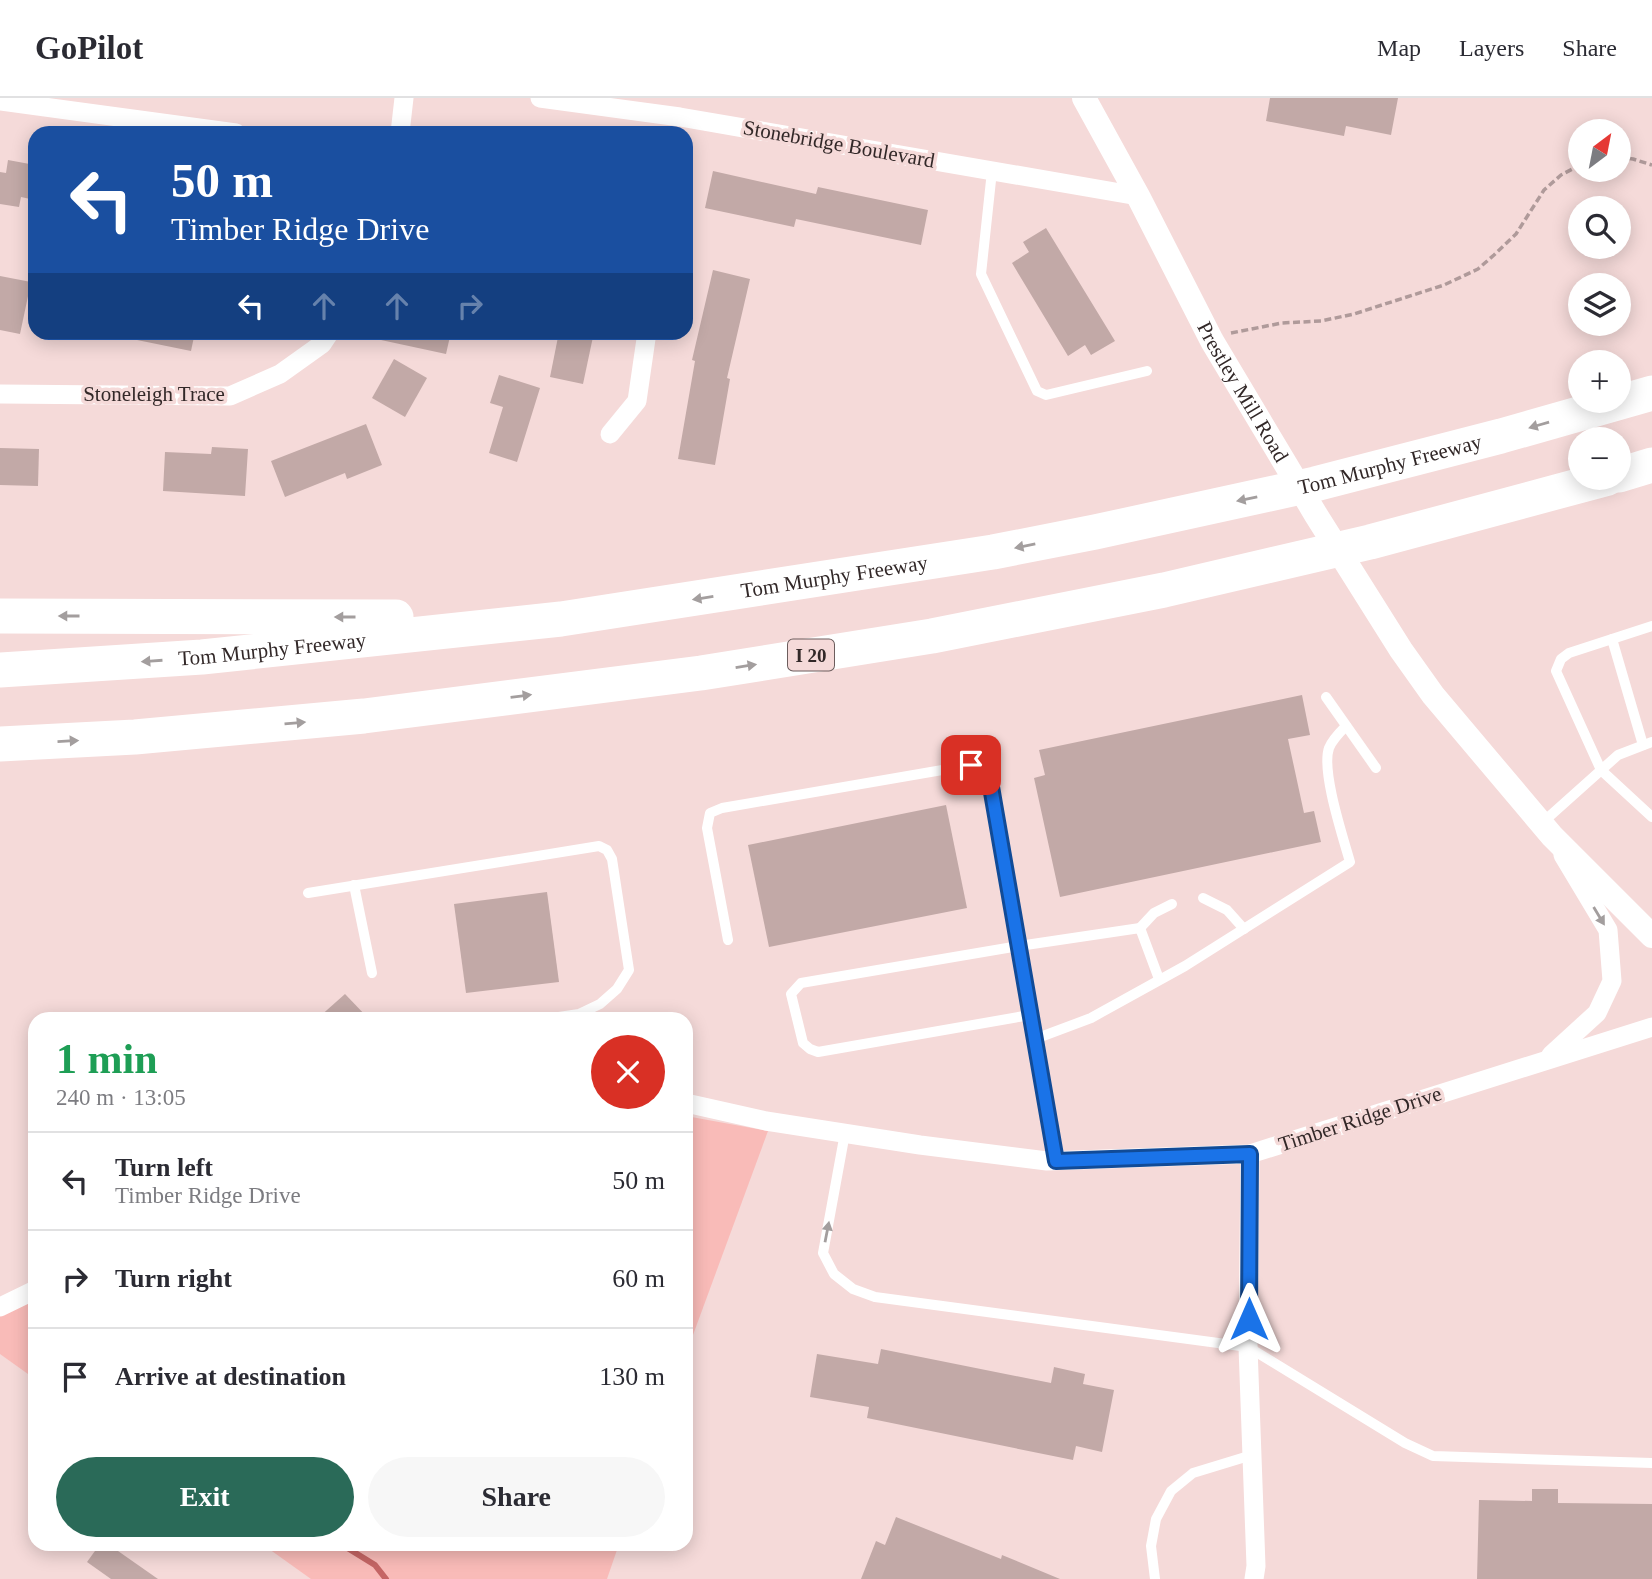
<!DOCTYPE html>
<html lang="en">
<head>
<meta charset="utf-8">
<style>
  :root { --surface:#fff; --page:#f7f7f7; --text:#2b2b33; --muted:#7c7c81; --line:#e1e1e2; --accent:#2a6a58 }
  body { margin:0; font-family:"Times New Roman",serif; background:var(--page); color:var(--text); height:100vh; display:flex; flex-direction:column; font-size:26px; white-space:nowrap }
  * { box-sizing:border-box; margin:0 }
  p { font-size:23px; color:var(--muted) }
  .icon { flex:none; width:38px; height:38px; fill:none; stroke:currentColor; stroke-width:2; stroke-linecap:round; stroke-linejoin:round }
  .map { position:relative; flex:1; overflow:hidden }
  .sheet { position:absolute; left:28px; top:914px; width:665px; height:539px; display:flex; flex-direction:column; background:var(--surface); border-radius:21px; box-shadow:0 4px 18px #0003 }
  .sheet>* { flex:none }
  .hud { position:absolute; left:28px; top:28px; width:665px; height:214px; border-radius:21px; box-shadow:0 4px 18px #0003; background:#1a4fa0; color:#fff; overflow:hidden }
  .needle { width:46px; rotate:32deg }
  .tools { position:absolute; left:1568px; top:21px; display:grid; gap:14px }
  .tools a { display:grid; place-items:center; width:63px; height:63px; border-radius:50%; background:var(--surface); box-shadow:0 4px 18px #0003; font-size:35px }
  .pin { position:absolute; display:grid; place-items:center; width:60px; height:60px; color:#fff; margin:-30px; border-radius:14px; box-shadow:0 4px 10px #0006 }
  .me { position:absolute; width:77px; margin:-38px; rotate:0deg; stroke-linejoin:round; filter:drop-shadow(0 0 5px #0008) }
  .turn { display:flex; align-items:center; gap:24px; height:147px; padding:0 28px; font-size:32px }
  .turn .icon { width:91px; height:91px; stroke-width:2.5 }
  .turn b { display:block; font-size:49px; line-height:60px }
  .lanes { display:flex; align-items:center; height:66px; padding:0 28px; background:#0003; justify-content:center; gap:35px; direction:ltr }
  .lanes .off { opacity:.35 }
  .round { display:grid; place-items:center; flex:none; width:74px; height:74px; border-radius:37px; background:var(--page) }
  .headline { display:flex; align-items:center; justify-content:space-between; height:119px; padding:0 28px }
  h1 { font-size:42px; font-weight:700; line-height:52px; color:#1e9e55 }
  .primary-button { display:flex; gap:14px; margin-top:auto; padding:14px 28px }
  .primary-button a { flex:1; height:80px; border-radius:42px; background:var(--accent); color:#fff; font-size:28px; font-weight:700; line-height:80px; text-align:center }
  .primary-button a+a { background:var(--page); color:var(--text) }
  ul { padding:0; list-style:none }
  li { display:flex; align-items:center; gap:21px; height:98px; padding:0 28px; border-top:2px solid var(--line) }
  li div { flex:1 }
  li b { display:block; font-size:26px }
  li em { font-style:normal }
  header { display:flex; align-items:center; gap:42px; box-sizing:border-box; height:98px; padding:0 35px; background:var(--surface); border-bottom:2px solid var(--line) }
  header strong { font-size:33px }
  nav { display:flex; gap:38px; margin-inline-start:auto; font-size:24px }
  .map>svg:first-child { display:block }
  .green { fill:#f9bbb8 }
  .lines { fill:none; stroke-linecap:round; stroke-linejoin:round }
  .stream { stroke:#c56665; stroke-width:6 }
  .building { fill:#c2a9a7 }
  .path { stroke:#af9a9a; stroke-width:3.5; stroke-dasharray:7 3.5; stroke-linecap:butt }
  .service { stroke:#fff; stroke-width:10 }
  .minor { stroke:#fff; stroke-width:19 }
  .tertiary { stroke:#fff; stroke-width:24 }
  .motorway { stroke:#fff; stroke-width:35 }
  .oneway { fill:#a39e9e }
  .route-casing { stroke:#114b97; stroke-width:18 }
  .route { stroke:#1a73e8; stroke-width:12 }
  .labels { text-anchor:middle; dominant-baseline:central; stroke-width:7; stroke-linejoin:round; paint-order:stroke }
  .shield { fill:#f5dad9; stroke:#6c5d5d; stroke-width:2 }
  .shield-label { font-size:19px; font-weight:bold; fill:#322828 }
  .street-label { font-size:21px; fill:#322828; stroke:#f5dad9 }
</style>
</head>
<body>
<header>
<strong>GoPilot</strong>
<nav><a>Map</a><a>Layers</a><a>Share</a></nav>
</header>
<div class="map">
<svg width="1652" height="1481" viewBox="0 0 1652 1481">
  <rect width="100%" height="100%" fill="#f5dad9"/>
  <g class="green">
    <polygon points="686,1018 768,1033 686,1256"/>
    <polygon points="35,1192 35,1281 0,1256 0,1209"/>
    <polygon points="262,1446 619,1446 607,1481 311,1481"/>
  </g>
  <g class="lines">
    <polyline class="stream" points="341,1446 375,1467 386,1481"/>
  </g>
  <g class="building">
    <polygon points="1270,0 1398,0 1391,37 1346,28 1344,38 1266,23"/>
    <polygon points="8,62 35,67 35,102 21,99 19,109 0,106 0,74 6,75"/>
    <polygon points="713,73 816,96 818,89 928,112 921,147 796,121 794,129 705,110"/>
    <polygon points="1046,130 1115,243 1091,257 1085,247 1068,258 1012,165 1029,154 1023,144"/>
    <polygon points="713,172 750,181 727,280 730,281 715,367 678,361 695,263 692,262"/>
    <polygon points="0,178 31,184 20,236 0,232"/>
    <polygon points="137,234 195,234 191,253 137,242"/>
    <polygon points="382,234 451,234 446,256 381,242"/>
    <polygon points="559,234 594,234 583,286 550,279"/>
    <polygon points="394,261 427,280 405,319 372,300"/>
    <polygon points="499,277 540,290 517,364 489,355 503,309 490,305"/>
    <polygon points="366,326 382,367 347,381 345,375 285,399 271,363"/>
    <polygon points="212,349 248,351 245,398 163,393 165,354 211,356"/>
    <polygon points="0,350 39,351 38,388 0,387"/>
    <polygon points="1302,597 1310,637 1288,641 1304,715 1314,713 1321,744 1060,799 1034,680 1045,677 1039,652"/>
    <polygon points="946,707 967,810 769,849 748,747"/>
    <polygon points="547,794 559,884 466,895 454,806"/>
    <polygon points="345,896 368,920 318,920"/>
    <polygon points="881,1251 1051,1285 1054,1269 1085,1276 1083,1286 1114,1292 1102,1354 1076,1348 1073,1362 867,1320 869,1309 810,1299 817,1256 878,1266"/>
    <polygon points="1532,1391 1558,1391 1558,1405 1652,1406 1652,1481 1477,1481 1479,1402 1532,1403"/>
    <polygon points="896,1419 1001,1461 1002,1457 1060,1481 861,1481 876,1443 885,1447"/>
    <polygon points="100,1446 108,1446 158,1481 111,1481 87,1464"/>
  </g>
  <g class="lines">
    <g class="path">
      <polyline points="1619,59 1633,61 1652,67"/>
      <polyline points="1231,235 1282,225 1321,223 1354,216 1444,187 1478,171 1494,157 1516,136 1544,92 1561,77 1580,67"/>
    </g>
    <g class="service">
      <polyline points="992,73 981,176 1037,293 1046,297 1147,273"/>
      <polyline points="1652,528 1569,555 1561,561 1556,573 1601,672 1652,719"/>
      <polyline points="1612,541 1643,647"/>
      <polyline points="1326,599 1376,670"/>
      <polyline points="1542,725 1618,657 1652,644"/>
      <polyline points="354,787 372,875"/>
      <polyline points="308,795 599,748 607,752 612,761 629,872 617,891 600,906 579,916 552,920"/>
      <polyline points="1203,800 1227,812 1244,831"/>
      <polyline points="1140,830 1154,815 1172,806"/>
      <polyline points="728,842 707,730 710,715 722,710 971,667 984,672 990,683 1056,1063"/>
      <polyline points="1030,917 818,954 810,951 803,945 791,896 801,885 1019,848 1140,830 1159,881"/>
      <path d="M1035 941 1091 920 1185 868 1350 764C1343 739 1321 673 1329 650 1332 642 1340 634 1346 628"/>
      <polyline points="845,1035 823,1155 834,1176 853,1191 875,1199 1248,1249 1405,1345 1433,1358 1652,1365"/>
      <polyline points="1155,1481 1151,1448 1156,1421 1171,1393 1193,1375 1252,1357"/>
    </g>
    <g class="minor">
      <polyline points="540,0 680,19 1138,98"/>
      <polyline points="0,3 236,35"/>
      <polyline points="400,35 404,0"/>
      <polyline points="0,296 230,298 280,276 322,246 330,234"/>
      <polyline points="610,336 637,303 647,234"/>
      <polyline points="1551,957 1597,915 1612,883 1608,832 1563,757"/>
      <polyline points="686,1005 766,1023 920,1047 1047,1063 1250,1056 1652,929"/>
      <polyline points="1250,1056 1248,1249 1256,1468 1254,1481"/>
      <polyline points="0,1209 35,1192"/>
    </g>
    <path class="tertiary" id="s1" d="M1084 0 1138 98 1212 243 1316 417 1401 552 1433 597 1552 738 1652 838"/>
    <g class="motorway">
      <polyline points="1619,377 1652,367"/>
      <polyline points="0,518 396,519"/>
      <path id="s2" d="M0 572 202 559 561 521 993 454 1095 434 1315 386 1501 338 1652 295"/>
      <polyline points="0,646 135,639 364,618 701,575 932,538 1164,492 1370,444 1608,380"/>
    </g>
  </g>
  <defs><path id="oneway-solid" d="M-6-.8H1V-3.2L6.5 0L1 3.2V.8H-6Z" transform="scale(1.75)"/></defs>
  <g class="oneway">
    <use href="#oneway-solid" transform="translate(1539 327) rotate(164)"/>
    <use href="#oneway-solid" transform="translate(1247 401) rotate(168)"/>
    <use href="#oneway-solid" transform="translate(1025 448) rotate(169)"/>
    <use href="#oneway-solid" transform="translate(703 500) rotate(171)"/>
    <use href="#oneway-solid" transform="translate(69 518) rotate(-180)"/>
    <use href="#oneway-solid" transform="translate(345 519) rotate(180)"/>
    <use href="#oneway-solid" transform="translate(152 563) rotate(176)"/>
    <use href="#oneway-solid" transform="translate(746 568) rotate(-9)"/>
    <use href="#oneway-solid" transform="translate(521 598) rotate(-7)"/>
    <use href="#oneway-solid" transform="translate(295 625) rotate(-5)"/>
    <use href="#oneway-solid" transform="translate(68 643) rotate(-3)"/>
    <use href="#oneway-solid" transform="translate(1599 818) rotate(59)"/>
    <use href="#oneway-solid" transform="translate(827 1134) rotate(-79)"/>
  </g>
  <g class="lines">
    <defs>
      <polyline id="route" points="971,667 984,672 990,683 1056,1063 1250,1056 1249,1221"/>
    </defs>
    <use href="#route" class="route-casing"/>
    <use href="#route" class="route"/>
  </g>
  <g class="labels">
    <rect class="shield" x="788" y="541.5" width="46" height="31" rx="5"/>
    <g class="shield-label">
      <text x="811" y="557">I 20</text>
    </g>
    <g class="street-label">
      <text transform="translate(839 46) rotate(10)">Stonebridge Boulevard</text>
      <text stroke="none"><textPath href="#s1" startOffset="334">Prestley Mill Road</textPath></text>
      <text x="154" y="296">Stoneleigh Trace</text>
      <text stroke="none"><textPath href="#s2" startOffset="1407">Tom Murphy Freeway</textPath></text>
      <text stroke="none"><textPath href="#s2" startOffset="840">Tom Murphy Freeway</textPath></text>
      <text stroke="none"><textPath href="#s2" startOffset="273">Tom Murphy Freeway</textPath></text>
      <text transform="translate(1360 1021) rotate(-18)">Timber Ridge Drive</text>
    </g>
  </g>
</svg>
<div class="tools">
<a><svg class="needle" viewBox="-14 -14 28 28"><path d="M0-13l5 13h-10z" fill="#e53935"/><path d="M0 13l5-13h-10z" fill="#7c7c81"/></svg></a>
<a><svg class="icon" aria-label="search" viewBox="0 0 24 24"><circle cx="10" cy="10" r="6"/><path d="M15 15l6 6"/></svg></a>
<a><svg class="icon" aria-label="layers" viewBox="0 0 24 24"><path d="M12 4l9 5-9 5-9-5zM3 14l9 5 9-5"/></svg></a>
<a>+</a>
<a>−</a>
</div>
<div class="pin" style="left:971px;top:667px;background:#d93025"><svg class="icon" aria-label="arrive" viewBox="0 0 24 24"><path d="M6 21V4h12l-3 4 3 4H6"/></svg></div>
<svg class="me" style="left:1249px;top:1221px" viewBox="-20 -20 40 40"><path d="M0-17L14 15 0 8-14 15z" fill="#1a73e8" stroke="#fff" stroke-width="4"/></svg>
<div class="hud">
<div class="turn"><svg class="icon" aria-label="left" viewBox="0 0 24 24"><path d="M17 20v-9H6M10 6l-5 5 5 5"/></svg><div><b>50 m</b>Timber Ridge Drive</div></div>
<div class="lanes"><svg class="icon" aria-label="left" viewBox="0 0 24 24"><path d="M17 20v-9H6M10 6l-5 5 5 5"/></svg><svg class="icon off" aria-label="ahead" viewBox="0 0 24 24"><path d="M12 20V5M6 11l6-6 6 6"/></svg><svg class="icon off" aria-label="ahead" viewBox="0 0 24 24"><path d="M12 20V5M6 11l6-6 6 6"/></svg><svg class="icon off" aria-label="right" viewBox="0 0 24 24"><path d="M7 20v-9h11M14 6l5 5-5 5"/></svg></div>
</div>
<section class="sheet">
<div class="headline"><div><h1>1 min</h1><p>240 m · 13:05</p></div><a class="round" style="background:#d93025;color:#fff"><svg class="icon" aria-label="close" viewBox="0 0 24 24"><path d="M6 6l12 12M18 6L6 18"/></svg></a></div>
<ul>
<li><svg class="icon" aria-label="left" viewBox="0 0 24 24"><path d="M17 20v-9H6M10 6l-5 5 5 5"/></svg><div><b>Turn left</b><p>Timber Ridge Drive</p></div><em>50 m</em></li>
<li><svg class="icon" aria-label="right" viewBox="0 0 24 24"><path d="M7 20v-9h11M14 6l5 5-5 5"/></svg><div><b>Turn right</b></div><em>60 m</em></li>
<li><svg class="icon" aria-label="arrive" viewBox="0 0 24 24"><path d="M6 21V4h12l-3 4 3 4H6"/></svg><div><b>Arrive at destination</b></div><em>130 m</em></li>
</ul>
<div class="primary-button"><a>Exit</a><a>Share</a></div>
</section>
</div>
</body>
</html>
